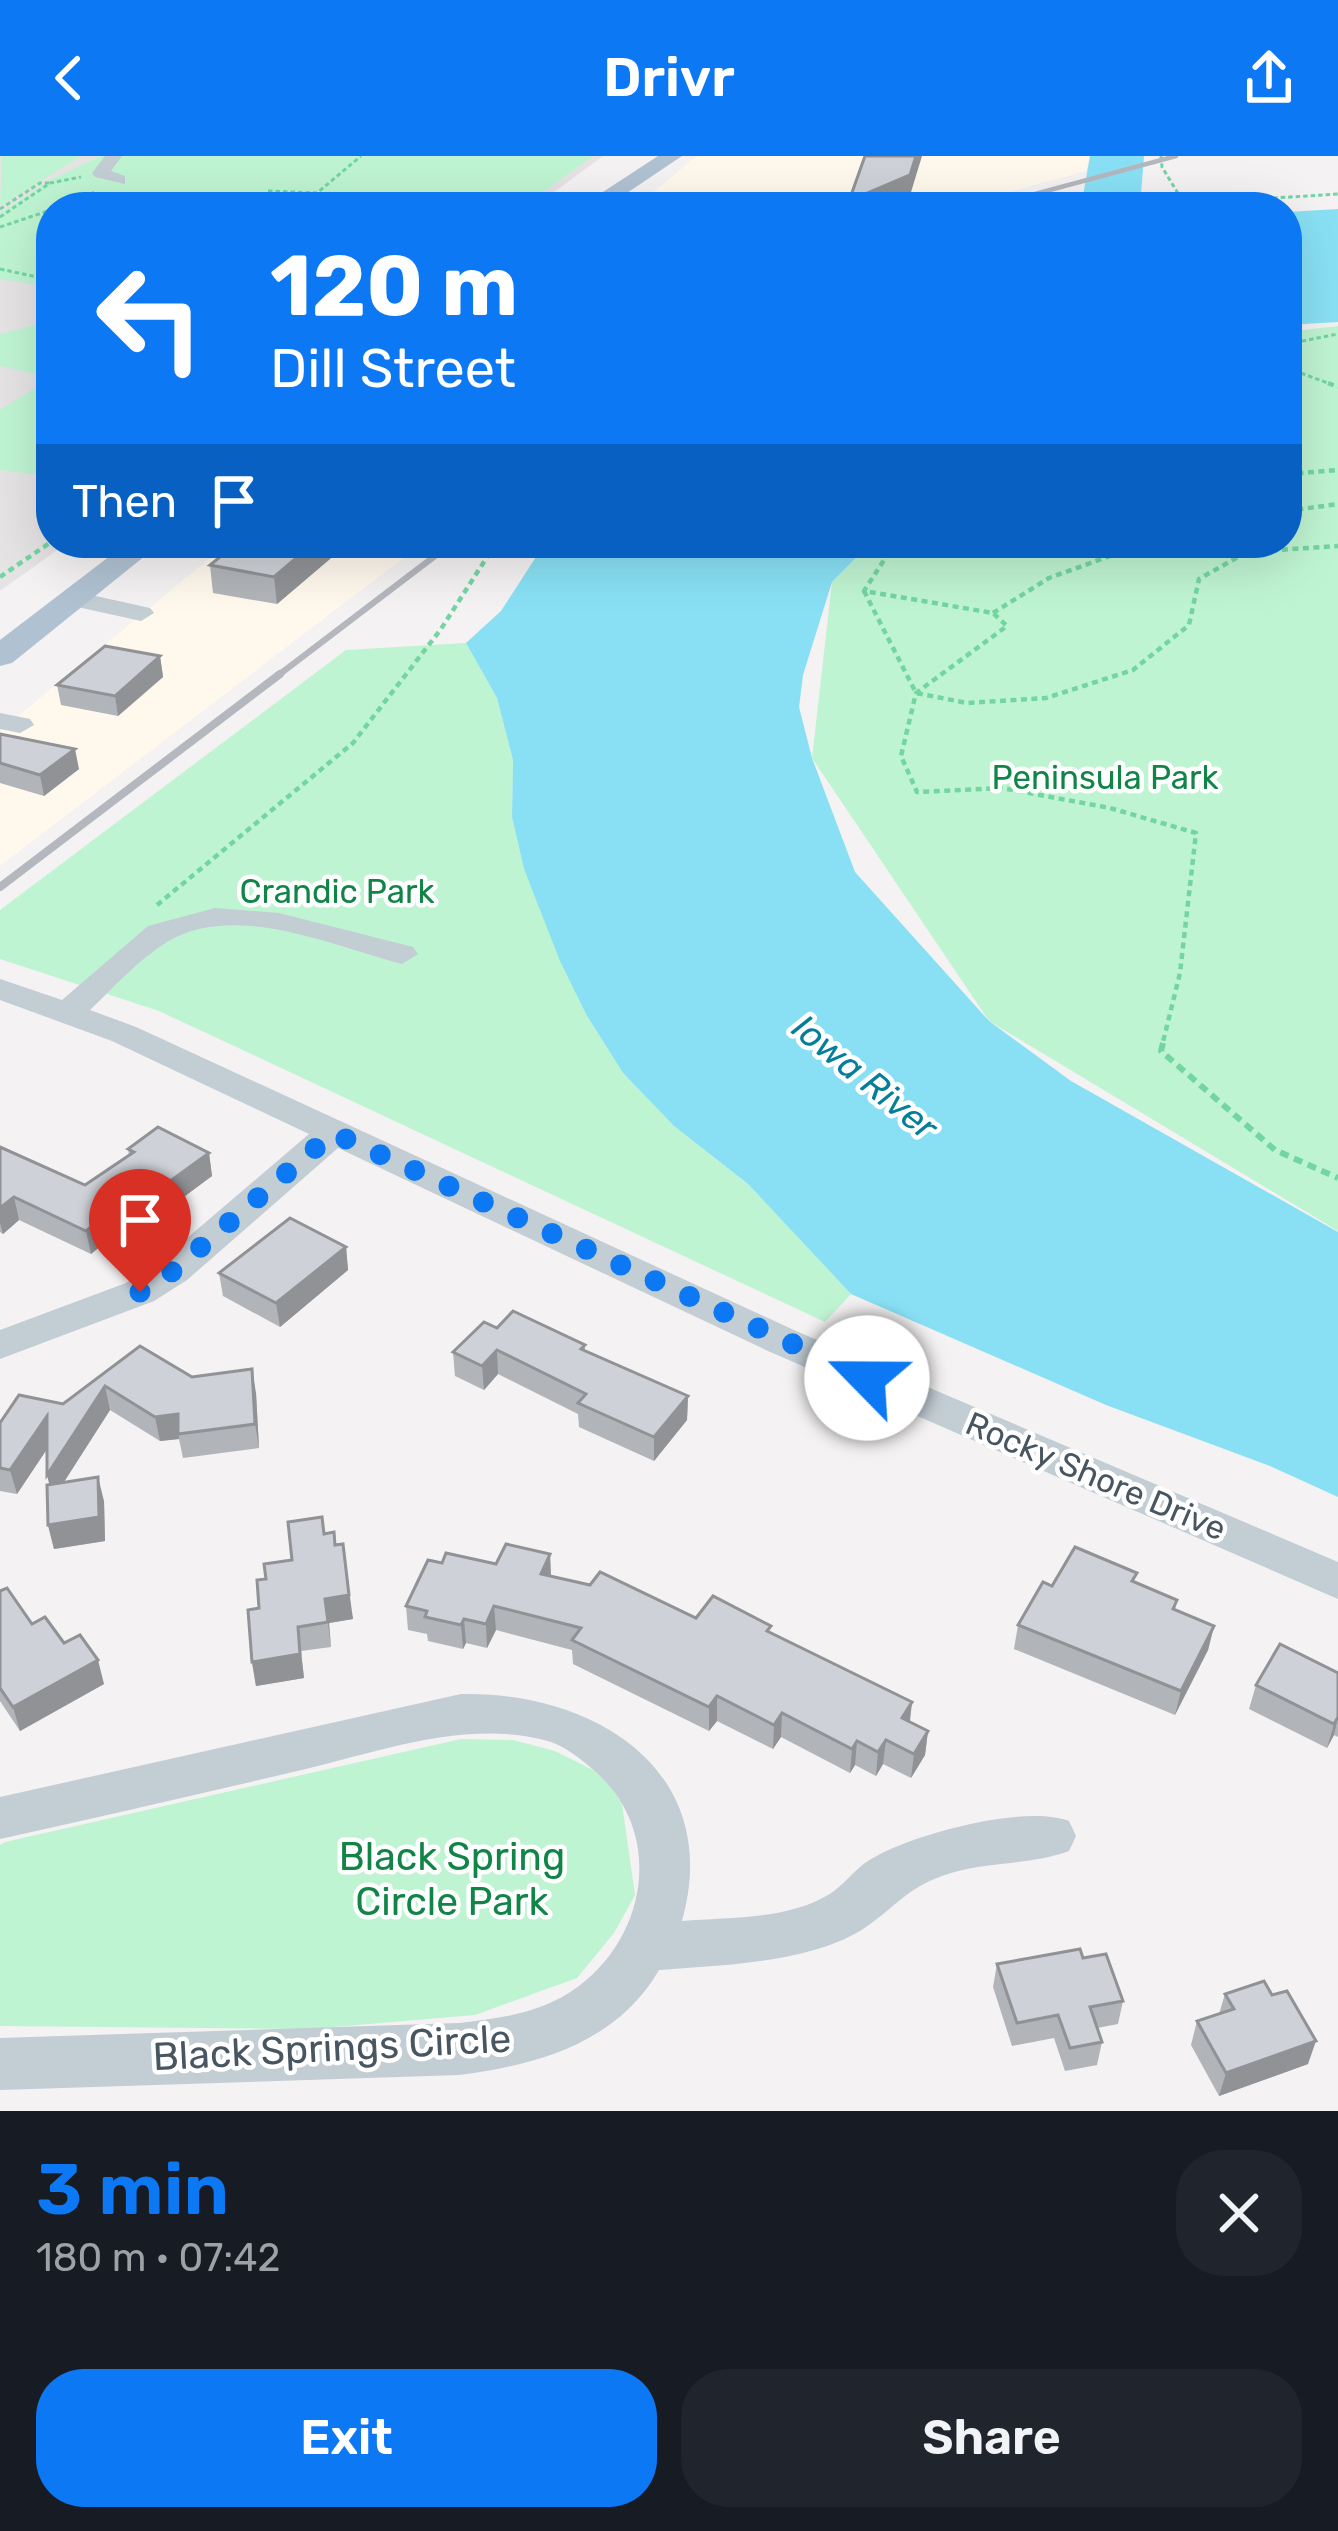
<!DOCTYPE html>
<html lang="en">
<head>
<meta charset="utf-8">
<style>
  :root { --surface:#171b24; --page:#20242c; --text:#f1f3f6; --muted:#9ea1a6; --accent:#0c78f4 }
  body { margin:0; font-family:Rubik,sans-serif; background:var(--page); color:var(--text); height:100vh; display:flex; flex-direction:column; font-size:45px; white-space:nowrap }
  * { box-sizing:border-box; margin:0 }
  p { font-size:39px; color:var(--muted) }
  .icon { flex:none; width:66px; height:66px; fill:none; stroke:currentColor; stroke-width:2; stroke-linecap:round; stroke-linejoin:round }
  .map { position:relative; height:1955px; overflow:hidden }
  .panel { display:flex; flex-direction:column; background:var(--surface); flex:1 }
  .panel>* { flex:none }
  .hud { position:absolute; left:36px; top:36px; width:1266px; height:366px; border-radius:48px; box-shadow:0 12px 48px #0002; background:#0c78f4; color:#fff; overflow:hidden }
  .pin { position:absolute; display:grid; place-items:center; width:102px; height:102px; color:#fff; margin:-123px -51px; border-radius:50% 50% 50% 0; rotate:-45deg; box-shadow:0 0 12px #0007 }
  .pin .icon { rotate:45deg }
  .me { position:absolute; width:132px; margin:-66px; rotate:293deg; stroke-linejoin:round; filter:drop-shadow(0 0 9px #0008) }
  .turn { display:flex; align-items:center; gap:42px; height:252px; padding:0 36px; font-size:54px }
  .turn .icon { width:156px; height:156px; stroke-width:2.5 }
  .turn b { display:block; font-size:84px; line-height:102px }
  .then { display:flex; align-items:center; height:114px; padding:0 36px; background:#0003; gap:24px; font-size:45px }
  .round { display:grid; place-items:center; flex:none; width:126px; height:126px; border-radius:48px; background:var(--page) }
  .head { display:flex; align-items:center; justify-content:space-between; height:204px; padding:0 36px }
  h1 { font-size:72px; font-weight:600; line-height:90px; color:var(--accent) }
  .button { display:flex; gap:24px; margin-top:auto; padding:24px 36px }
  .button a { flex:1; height:138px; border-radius:48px; background:var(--accent); color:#fff; font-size:48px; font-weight:600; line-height:138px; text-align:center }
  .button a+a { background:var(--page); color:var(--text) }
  header { display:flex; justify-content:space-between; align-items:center; height:156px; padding:0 36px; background:var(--accent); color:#fff; font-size:54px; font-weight:600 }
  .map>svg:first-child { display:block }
  .commercial { fill:#fef8ed }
  .education { fill:#e5e3e4 }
  .green { fill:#bff4d2 }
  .water { fill:#89e0f4 }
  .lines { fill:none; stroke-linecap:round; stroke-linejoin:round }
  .path-far2 { stroke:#73d5a2; stroke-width:3; stroke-dasharray:4.5 3; stroke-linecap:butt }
  .path-far1 { stroke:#73d5a2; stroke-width:4.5; stroke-dasharray:6 4.5; stroke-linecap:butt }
  .path { stroke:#73d5a2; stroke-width:6; stroke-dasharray:9 6; stroke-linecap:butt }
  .minor { fill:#c2cdd4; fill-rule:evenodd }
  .major { fill:#b0c2d2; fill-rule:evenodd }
  .rail-far2 { stroke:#b4b7bd; stroke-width:4.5 }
  .rail-far1 { stroke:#b4b7bd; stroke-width:6 }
  .rail { stroke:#b4b7bd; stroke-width:8 }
  .wall { fill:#b1b4b9 }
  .shaded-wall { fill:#909296 }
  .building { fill:#ced1d7; stroke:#909296; stroke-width:3 }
  .route { stroke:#0c78f4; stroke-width:21; stroke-dasharray:0 37.8 }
  .labels { text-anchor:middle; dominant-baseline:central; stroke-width:9; stroke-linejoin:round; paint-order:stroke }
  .park-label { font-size:33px; fill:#108547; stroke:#fff }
  .street-label { font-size:33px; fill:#485661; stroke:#fff }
  .water-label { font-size:36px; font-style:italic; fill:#047f9a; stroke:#fff }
  .near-park-label { font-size:39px; fill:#108547; stroke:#fff }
  .near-street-label { font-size:39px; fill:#485661; stroke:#fff }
</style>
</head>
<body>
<header><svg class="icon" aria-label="back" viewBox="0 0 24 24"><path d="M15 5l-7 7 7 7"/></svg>Drivr<svg class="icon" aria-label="share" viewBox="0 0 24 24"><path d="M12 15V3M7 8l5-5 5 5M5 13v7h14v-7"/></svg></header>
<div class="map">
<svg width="1338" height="1955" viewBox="0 0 1338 1955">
  <rect width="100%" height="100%" fill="#f4f2f2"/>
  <g class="commercial">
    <polygon points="697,0 1090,0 1086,15 955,51 635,51"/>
    <polygon points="228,387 423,387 0,710 0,575"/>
  </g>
  <polygon class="education" points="0,0 603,0 534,51 51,51 51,387 67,387 0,435"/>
  <g class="green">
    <polygon points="2,0 81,0 0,50"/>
    <polygon points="101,0 593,0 522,51 51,51 51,131 0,123 0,57 54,22"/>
    <polygon points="51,165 51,209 34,218 0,210 0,178"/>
    <polygon points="1338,170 1338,1075 989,865 812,602 832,426 872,387 1287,387 1287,176"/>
    <polygon points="51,222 51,320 0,314 0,254"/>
    <polygon points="466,487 497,542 513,604 512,661 524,713 587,860 623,917 674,970 748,1028 851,1138 825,1166 159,855 0,803 0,754 346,494"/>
    <polygon points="461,1583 513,1584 555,1595 605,1620 622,1648 635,1739 614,1777 577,1822 475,1859 310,1873 0,1870 0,1689 5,1686"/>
  </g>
  <g class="water">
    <polygon points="1090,0 1144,0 1140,51 1081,51"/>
    <polygon points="1338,53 1338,166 1287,169 1287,56"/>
    <polygon points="545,387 863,387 858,400 832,426 803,519 799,551 812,602 855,716 989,865 1071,925 1338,1076 1338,1341 1270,1310 1106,1249 851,1138 748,1028 674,970 623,917 587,860 560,805 524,713 512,661 513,604 497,542 466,487 501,455"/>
  </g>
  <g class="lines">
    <g class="path-far2">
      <polyline points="1161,0 1162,11 1182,44"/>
      <polyline points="268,35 317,37 361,0"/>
      <polyline points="66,51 94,36"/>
      <polyline points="1131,51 1338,38"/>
      <polyline points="0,53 40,27 49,27"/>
      <polyline points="0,61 50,27 81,21"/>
      <polyline points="0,71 51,54"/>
      <polyline points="0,113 51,124"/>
      <polyline points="1287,188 1338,178"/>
      <polyline points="1287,212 1336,230"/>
    </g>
    <g class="path-far1">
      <polyline points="1328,227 1338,231"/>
      <polyline points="1287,318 1338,314"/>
      <polyline points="1287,355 1338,348"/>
      <polyline points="895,387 864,435 993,457 1007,470 916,537 901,600 917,636 1002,632 1110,652 1196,677 1180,817 1162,890"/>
      <polyline points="0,421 51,386"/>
      <polyline points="864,435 916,537 967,547 1046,542 1133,514 1189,469 1199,423 1247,396 1338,390"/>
      <polyline points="993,457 1049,422 1146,387"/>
      <polyline points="157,749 353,587 441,473 496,387"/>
    </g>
    <polyline class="path" points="1163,887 1161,895 1275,994 1338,1022"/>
    <g class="minor">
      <polygon points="105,0 122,0 111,15 125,20 125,28 95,21 92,17"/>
      <polygon points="73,435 150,452 154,457 141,465 64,448 60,443"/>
      <polygon points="0,557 30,563 34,569 20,577 0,573"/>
      <path d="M215 752 279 757 413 791 418 798 402 808C332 790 235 745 167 786 138 804 114 831 90 854L136 871 796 1175 1338 1406V1443L768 1195 338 992 187 1124 154 1145 0 1203V1174L126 1127 159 1106 309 978 112 885 0 844V823L62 844 148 770Z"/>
      <path d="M461 1538C595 1535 724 1615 682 1765 729 1761 786 1764 828 1739 844 1730 855 1712 871 1703 913 1678 1024 1648 1069 1665L1076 1680 1069 1695C1028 1710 982 1705 942 1720 906 1733 895 1751 866 1771 813 1807 722 1809 659 1814 617 1887 537 1909 459 1919L0 1934V1882L459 1867C502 1862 543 1857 579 1830 648 1778 663 1677 597 1617 581 1603 565 1589 544 1584 462 1563 373 1598 293 1616 195 1639 98 1661 0 1683V1641Z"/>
    </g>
    <g class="major">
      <polygon points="658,0 682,0 606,51 580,51"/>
      <polygon points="127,387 161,387 12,507 0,510 0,484"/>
    </g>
    <polyline class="rail-far2" points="987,51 1176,0"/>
    <polyline class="rail-far1" points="276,521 452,387"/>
    <polyline class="rail" points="0,731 280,518"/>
  </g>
  <g class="wall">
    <polygon points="337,397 277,448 213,437 210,409"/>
    <polygon points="160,500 163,521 118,560 61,549 57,529"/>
    <polygon points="0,578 79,613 44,640 0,627"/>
    <polygon points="0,991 85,1029 129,1000 128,993 209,997 212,1020 166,1054 153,1047 91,1098 19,1064 3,1078 0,1076"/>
    <polygon points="346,1091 348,1114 280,1171 223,1140 219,1117"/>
    <polygon points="497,1172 585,1189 585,1195 688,1240 687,1264 654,1305 579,1271 578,1258 498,1218 484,1234 455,1220 453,1196"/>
    <polygon points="140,1190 192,1221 256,1237 259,1292 183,1302 179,1283 160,1285 110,1254 64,1326 104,1345 105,1385 54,1393 48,1369 50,1329 47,1319 47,1293 17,1338 0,1335 0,1267 63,1248"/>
    <polygon points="325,1378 335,1389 353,1463 329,1467 331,1491 301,1495 304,1522 256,1530 252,1506 259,1452 266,1423"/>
    <polygon points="550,1398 551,1421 696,1462 771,1476 912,1546 910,1566 928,1575 925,1599 911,1622 883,1608 876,1620 855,1609 850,1617 781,1581 773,1593 717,1565 709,1575 573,1508 572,1494 496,1474 487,1492 466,1487 463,1493 428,1485 427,1478 408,1474 406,1450 442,1407 496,1408"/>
    <polygon points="1135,1426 1177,1444 1175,1454 1214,1470 1208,1494 1175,1559 1014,1493 1018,1469 1052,1430"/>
    <polygon points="0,1435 32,1468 64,1487 104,1528 20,1575 0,1545"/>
    <polygon points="1338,1517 1338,1581 1334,1579 1327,1592 1249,1553 1256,1529"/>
    <polygon points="1083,1802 1123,1845 1118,1868 1097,1872 1102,1886 1097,1909 1065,1915 1054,1882 1012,1890 993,1831 997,1808"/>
    <polygon points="1225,1838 1272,1839 1308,1908 1219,1940 1191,1889 1197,1865 1219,1858"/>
  </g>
  <g class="shaded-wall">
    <polygon points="916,0 922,0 908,46 896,51 849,51 849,45"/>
    <polygon points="314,387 336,387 337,397 277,448 274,421"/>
    <polygon points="160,500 163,521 118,560 115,540"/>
    <polygon points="75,593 79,613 44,640 40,619"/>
    <polygon points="209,997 212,1020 166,1054 162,1031"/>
    <polygon points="149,1024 153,1047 91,1098 86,1075"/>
    <polygon points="14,1041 19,1064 3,1078 0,1067 0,1052"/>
    <polygon points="346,1091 348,1114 280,1171 276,1147"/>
    <polygon points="497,1194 498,1218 484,1234 482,1210"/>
    <polygon points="252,1213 256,1237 259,1292 255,1268"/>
    <polygon points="105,1230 110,1254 53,1343 47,1319"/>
    <polygon points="688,1240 687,1264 654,1305 654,1281"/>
    <polygon points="178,1258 179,1283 160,1285 155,1261"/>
    <polygon points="47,1260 53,1284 17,1338 10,1314"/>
    <polygon points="98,1321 104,1345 105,1385 54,1393 48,1369"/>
    <polygon points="550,1398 551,1422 541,1418"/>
    <polygon points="346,1412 353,1463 329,1467 331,1491 325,1443"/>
    <polygon points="494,1450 496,1474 487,1492 486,1468"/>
    <polygon points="464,1463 466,1487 463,1493 461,1469"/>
    <polygon points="1214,1470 1208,1494 1175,1559 1181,1535"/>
    <polygon points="298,1471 304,1522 256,1530 252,1506"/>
    <polygon points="98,1504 104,1528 20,1575 13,1551"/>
    <polygon points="717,1540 717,1565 709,1575 709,1551"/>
    <polygon points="912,1546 909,1570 902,1562"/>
    <polygon points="782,1557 781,1581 773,1593 774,1569"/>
    <polygon points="1338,1561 1334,1579 1327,1592 1334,1568"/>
    <polygon points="928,1575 925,1599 911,1622 914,1598"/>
    <polygon points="886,1584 883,1608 876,1620 878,1596"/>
    <polygon points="857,1585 855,1609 850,1617 852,1593"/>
    <polygon points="1316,1885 1308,1908 1219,1940 1226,1917"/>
  </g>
  <g class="building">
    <polygon points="865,0 916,0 910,19 849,45"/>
    <polygon points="790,43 828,51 776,51"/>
    <polygon points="237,387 314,387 274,421 210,409"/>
    <polygon points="105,490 160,500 115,540 57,529"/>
    <polygon points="0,578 75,593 40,619 0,607"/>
    <polygon points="158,971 209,997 162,1031 149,1024 86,1075 14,1041 0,1052 0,991 85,1029 134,996 128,993"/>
    <polygon points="290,1062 346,1091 276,1147 219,1117"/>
    <polygon points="513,1155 585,1189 581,1193 688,1240 654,1281 578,1247 586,1238 497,1194 482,1210 453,1196 484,1166 497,1172"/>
    <polygon points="140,1190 192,1221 252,1213 255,1268 178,1278 178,1258 155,1261 105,1230 47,1319 47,1260 10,1314 0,1312 0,1267 19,1239 63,1248"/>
    <polygon points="98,1321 99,1361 48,1369 47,1329"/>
    <polygon points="322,1361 324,1378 334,1376 335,1389 343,1388 349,1439 325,1443 328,1466 298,1471 300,1498 252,1506 248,1454 259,1452 257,1424 266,1423 264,1408 292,1404 288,1366"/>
    <polygon points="506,1388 550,1398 541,1418 590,1429 600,1416 696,1462 713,1440 771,1470 767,1475 912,1546 902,1562 928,1575 914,1598 886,1584 878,1596 857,1585 852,1593 782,1557 774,1569 717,1540 709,1551 572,1484 581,1472 494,1450 486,1468 464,1463 461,1469 425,1461 427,1455 406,1450 428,1404 442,1407 446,1397 496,1408"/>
    <polygon points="1075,1391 1137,1417 1132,1425 1177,1444 1173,1453 1214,1470 1181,1535 1018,1469 1043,1426 1052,1430"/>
    <polygon points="7,1432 32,1468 45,1461 64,1487 80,1479 98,1504 13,1551 0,1532 0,1435"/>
    <polygon points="1280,1488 1338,1517 1338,1561 1334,1568 1256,1529"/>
    <polygon points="1080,1793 1083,1802 1106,1798 1123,1845 1090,1851 1102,1886 1070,1892 1058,1859 1017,1867 997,1808"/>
    <polygon points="1264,1825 1272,1839 1287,1835 1316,1885 1226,1917 1197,1865 1234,1853 1225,1838"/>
  </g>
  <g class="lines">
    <polyline class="route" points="140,1136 173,1115 333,977 867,1222"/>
  </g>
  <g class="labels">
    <g class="park-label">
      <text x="1105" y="621">Peninsula Park</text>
      <text x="337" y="735">Crandic Park</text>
    </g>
    <g class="street-label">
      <text transform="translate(1096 1320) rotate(23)">Rocky Shore Drive</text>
    </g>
    <g class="water-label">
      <text transform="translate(865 921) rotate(39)">Iowa River</text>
    </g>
    <g class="near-park-label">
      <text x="452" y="1701">Black Spring<tspan x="452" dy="45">Circle Park</tspan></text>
    </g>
    <g class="near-street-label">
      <text transform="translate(332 1892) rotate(-3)">Black Springs Circle</text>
    </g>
  </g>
</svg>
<div class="pin" style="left:140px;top:1136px;background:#d93025"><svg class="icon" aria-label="arrive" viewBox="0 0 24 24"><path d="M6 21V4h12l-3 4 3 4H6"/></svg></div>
<svg class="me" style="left:867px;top:1222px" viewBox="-20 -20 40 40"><circle r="19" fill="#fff"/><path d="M0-13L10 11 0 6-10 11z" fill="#0c78f4"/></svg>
<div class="hud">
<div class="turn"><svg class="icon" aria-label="left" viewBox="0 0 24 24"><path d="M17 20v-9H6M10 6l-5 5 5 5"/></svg><div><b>120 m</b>Dill Street</div></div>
<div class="then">Then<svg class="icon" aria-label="arrive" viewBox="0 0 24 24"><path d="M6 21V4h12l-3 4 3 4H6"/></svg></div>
</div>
</div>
<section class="panel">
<div class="head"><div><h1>3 min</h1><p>180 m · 07:42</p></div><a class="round"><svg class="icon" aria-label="close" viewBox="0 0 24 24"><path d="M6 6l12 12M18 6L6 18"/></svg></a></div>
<div class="button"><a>Exit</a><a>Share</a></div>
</section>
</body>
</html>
